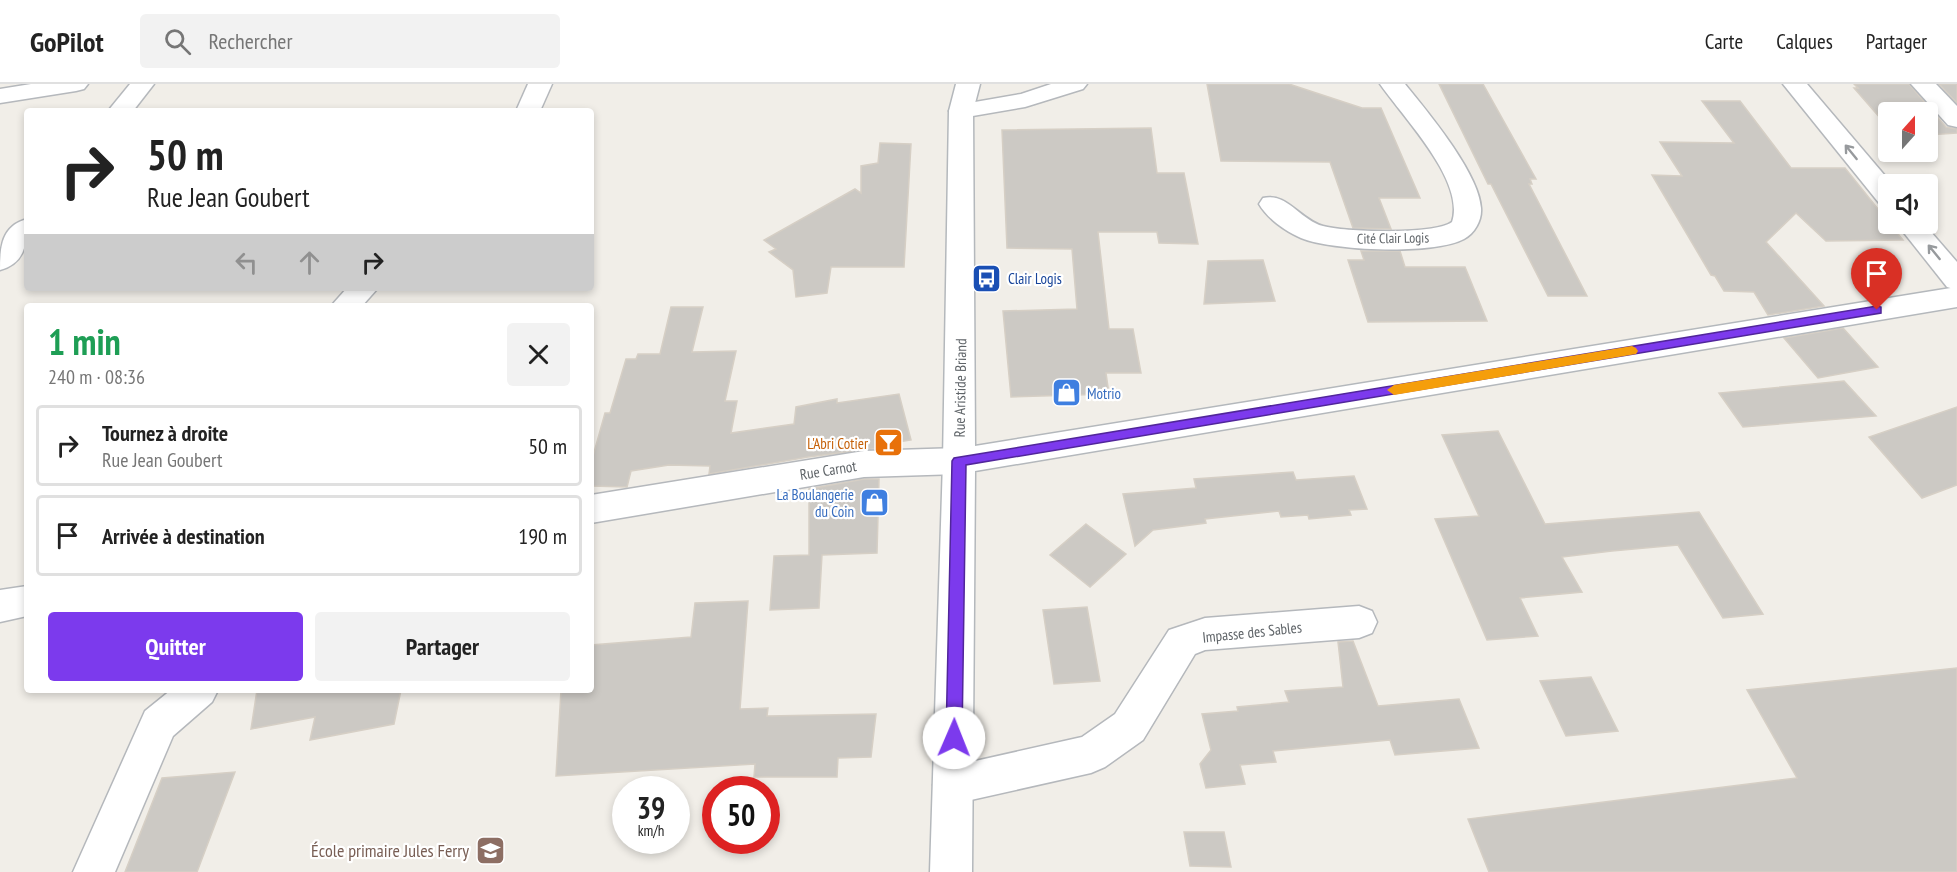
<!DOCTYPE html>
<html lang="fr">
<head>
<meta charset="utf-8">
<style>
  :root { --surface:#fff; --page:#f2f2f2; --text:#222; --muted:#767676; --line:#e0e0e0; --accent:#7c3aed }
  body { margin:0; font-family:"PT Sans Narrow",sans-serif; background:var(--page); color:var(--text); height:100vh; display:flex; flex-direction:column; font-size:22px; white-space:nowrap }
  * { box-sizing:border-box; margin:0 }
  p { font-size:20px; color:var(--muted) }
  .icon { flex:none; width:33px; height:33px; fill:none; stroke:currentColor; stroke-width:2; stroke-linecap:round; stroke-linejoin:round }
  .map { position:relative; flex:1; overflow:hidden }
  .sheet { position:absolute; left:24px; top:219px; width:570px; height:390px; display:flex; flex-direction:column; background:var(--surface); border-radius:6px; box-shadow:0 3px 9px #0003 }
  .sheet>* { flex:none }
  .banner { position:absolute; left:24px; top:24px; width:570px; height:183px; border-radius:6px; box-shadow:0 3px 9px #0003; background:#fff; color:var(--text); overflow:hidden }
  .needle { width:39px; rotate:21deg }
  .fabs { position:absolute; left:1878px; top:18px; display:grid; gap:12px }
  .fabs a { display:grid; place-items:center; width:60px; height:60px; border-radius:6px; background:var(--surface); box-shadow:0 3px 9px #0003; font-size:30px }
  .speed { position:absolute; left:612px; top:692px; display:flex; gap:12px; font-size:30px; font-weight:700; text-align:center }
  .speed>* { display:grid; place-content:center; width:78px; height:78px; border-radius:50%; background:var(--surface); box-shadow:0 3px 9px #0003; line-height:1 }
  .speed small { font-size:15px; font-weight:400 }
  .speed .limit { border:9px solid #d22; background:#fff; color:#111 }
  .pin { position:absolute; display:grid; place-items:center; width:51px; height:51px; color:#fff; margin:-62px -26px; border-radius:50% 50% 50% 0; rotate:-45deg; box-shadow:0 0 6px #0007 }
  .pin .icon { rotate:45deg }
  .me { position:absolute; width:66px; margin:-33px; rotate:1deg; stroke-linejoin:round; filter:drop-shadow(0 0 4px #0008) }
  .turn { display:flex; align-items:center; gap:21px; height:126px; padding:0 24px; font-size:27px }
  .turn .icon { width:78px; height:78px; stroke-width:2.5 }
  .turn b { display:block; font-size:42px; line-height:51px }
  .lanes { display:flex; align-items:center; height:57px; padding:0 24px; background:#0003; justify-content:center; gap:30px; direction:ltr }
  .lanes .off { opacity:.35 }
  .round { display:grid; place-items:center; flex:none; width:63px; height:63px; border-radius:6px; background:var(--page) }
  .summary { display:flex; align-items:center; justify-content:space-between; height:102px; padding:0 24px }
  h1 { font-size:36px; font-weight:800; line-height:45px; color:#1e9e55 }
  .action { display:flex; gap:12px; margin-top:auto; padding:12px 24px }
  .action a { flex:1; height:69px; border-radius:6px; background:var(--accent); color:#fff; font-size:24px; font-weight:800; line-height:69px; text-align:center }
  .action a+a { background:var(--page); color:var(--text) }
  ul { padding:0; list-style:none }
  li { display:flex; align-items:center; gap:18px; height:81px; margin:0 12px 9px; padding:0 12px; border:3px solid var(--line); border-radius:6px }
  li div { flex:1 }
  li b { display:block; font-size:22px }
  li em { font-style:normal }
  header { display:flex; align-items:center; gap:36px; box-sizing:border-box; height:84px; padding:0 30px; background:var(--surface); border-bottom:2px solid var(--line) }
  header strong { font-size:28px }
  nav { display:flex; gap:33px; margin-inline-start:auto; font-size:21px }
  .search { width:420px; height:54px; background:var(--page); display:flex; align-items:center; gap:15px; box-sizing:border-box; padding:0 21px; border-radius:6px; color:var(--muted); font-size:22px }
  .map>svg:first-child { display:block }
  .building { fill:#ccc9c4; stroke:#d6cfc5; stroke-width:1.5 }
  .lines { fill:none; stroke-linecap:round; stroke-linejoin:round }
  .minor-casing { stroke:#b5b8bc; stroke-width:3 }
  .tertiary-casing { stroke:#b5b8bc; stroke-width:3 }
  .secondary-casing { stroke:#b4b8bc; stroke-width:3 }
  .minor { fill:#fff; fill-rule:evenodd }
  .tertiary { fill:#fff; fill-rule:evenodd }
  .secondary { fill:#fff; fill-rule:evenodd }
  .oneway { stroke:#979a9d }
  .route { fill:#7c3aed; stroke:#51269a; stroke-width:1.5 }
  .slow { fill:#f59e0b }
  .labels { text-anchor:middle; dominant-baseline:central; stroke-width:4.5; stroke-linejoin:round; paint-order:stroke }
  .far-street-label { font-size:14px; fill:#5f6468; stroke:#fff }
  .transit-label { font-size:15px; fill:#164399; stroke:#fff; text-anchor:start }
  .street-label { font-size:15px; fill:#5f6468; stroke:#fff }
  .shop-label { font-size:15px; fill:#366cbe; stroke:#fff; text-anchor:start }
  .food-label { font-size:15px; fill:#c56008; stroke:#fff; text-anchor:end }
  .near-education-label { font-size:18px; fill:#785e54; stroke:#fff; text-anchor:end }
</style>
</head>
<body>
<header>
<strong>GoPilot</strong>
<div class="search"><svg class="icon" aria-label="search" viewBox="0 0 24 24"><circle cx="10" cy="10" r="6"/><path d="M15 15l6 6"/></svg>Rechercher</div>
<nav><a>Carte</a><a>Calques</a><a>Partager</a></nav>
</header>
<div class="map">
<svg width="1957" height="788" viewBox="0 0 1957 788">
  <rect width="100%" height="100%" fill="#f1eee8"/>
  <g class="building">
    <polygon points="1207,0 1289,0 1362,24 1381,24 1420,114 1379,114 1391,145 1353,144 1330,78 1221,77"/>
    <polygon points="1439,0 1483,0 1536,95 1530,95 1532,100 1529,100 1587,212 1548,212 1491,100 1488,100"/>
    <polygon points="1854,0 1909,0 1946,43 1957,45 1957,49 1928,51 1928,28 1888,28 1888,43 1854,4 1858,4"/>
    <polygon points="1939,0 1957,0 1957,19"/>
    <polygon points="1702,17 1740,17 1791,84 1845,84 1903,156 1826,157 1796,129 1766,158 1824,222 1768,231 1754,208 1724,207 1715,192 1711,191 1652,91 1682,92 1660,58 1734,59"/>
    <polygon points="1151,44 1157,89 1184,89 1198,160 1159,159 1157,148 1098,148 1109,245 1133,245 1141,289 1106,289 1109,310 1011,313 1003,227 1077,225 1072,165 1007,164 1002,46"/>
    <polygon points="880,59 911,60 904,183 831,183 827,209 796,213 793,186 769,168 776,165 764,156 855,105 861,109 861,82 878,79"/>
    <polygon points="1361,167 1400,167 1405,183 1465,183 1487,237 1368,238 1348,176 1364,176"/>
    <polygon points="1263,176 1275,217 1204,220 1208,177"/>
    <polygon points="671,223 703,223 692,268 736,267 725,317 737,317 731,349 794,340 796,323 837,315 837,319 899,310 911,356 880,361 879,364 808,373 709,390 710,382 669,381 631,387 627,403 591,402 591,379 605,329 610,329 626,275 636,275 638,270 660,270"/>
    <polygon points="1843,244 1878,283 1818,294 1784,254"/>
    <polygon points="1844,297 1876,332 1743,343 1719,309"/>
    <polygon points="1957,323 1957,401 1922,414 1869,353"/>
    <polygon points="1498,347 1545,440 1699,428 1763,530 1723,534 1678,461 1612,467 1562,473 1582,508 1520,514 1538,552 1487,556 1435,435 1479,432 1442,351"/>
    <polygon points="1293,388 1296,396 1354,392 1367,425 1349,426 1351,431 1309,435 1308,431 1281,433 1279,427 1205,435 1206,439 1153,446 1135,462 1123,410 1196,404 1194,395"/>
    <polygon points="864,395 879,395 877,469 822,471 819,524 770,526 774,472 809,471 809,405"/>
    <polygon points="1086,440 1126,470 1090,503 1050,471"/>
    <polygon points="748,517 740,625 768,624 767,632 876,630 871,673 838,674 837,693 754,693 755,680 556,692 561,606 591,606 591,561 691,553 695,519"/>
    <polygon points="1087,523 1100,597 1054,600 1043,526"/>
    <polygon points="1353,557 1378,622 1459,615 1479,664 1395,671 1390,656 1273,667 1276,678 1240,681 1245,700 1206,704 1200,680 1211,666 1202,630 1238,627 1237,623 1289,618 1285,607 1343,603 1338,558"/>
    <polygon points="1957,584 1957,788 1489,788 1468,735 1797,694 1747,606"/>
    <polygon points="1591,593 1618,647 1566,652 1540,597"/>
    <polygon points="257,606 401,606 394,640 310,656 315,633 251,645"/>
    <polygon points="235,688 197,788 125,788 162,694"/>
    <polygon points="1184,748 1224,748 1231,783 1190,782"/>
  </g>
  <g class="lines">
    <defs>
      <g id="minor">
        <polygon points="130,0 154,0 133,27 108,27"/>
        <polygon points="528,0 552,0 540,27 516,27"/>
        <polygon points="1051,0 1087,0 1083,5 1025,23 961,34 952,32 949,27 952,22 1021,10"/>
        <path d="M1380 0H1405C1427 27 1479 89 1481 124 1482 136 1475 149 1464 155 1435 171 1332 167 1301 154 1285 147 1268 135 1259 120L1263 114C1287 108 1300 136 1323 142 1344 148 1435 151 1452 138 1466 97 1402 32 1380 0Z"/>
        <polygon points="1783,0 1807,0 1892,100 1888,100 1888,121 1879,119"/>
        <polygon points="1911,0 1936,0 1957,22 1957,43 1948,41"/>
        <path d="M27 135C27 158 26 179 0 186 0 164 1 142 27 135Z"/>
        <polygon points="1897,140 1924,140 1957,178 1957,206 1947,203"/>
        <polygon points="347,204 378,204 362,222 331,222"/>
        <polygon points="1359,522 1372,527 1377,538 1372,549 1359,554 1205,566 1195,570 1143,656 1105,683 1091,689 953,720 939,715 933,701 939,687 953,682 1082,653 1115,630 1169,546 1205,534"/>
        <polygon points="171,606 218,606 212,618 173,652 115,788 73,788 145,627"/>
      </g>
      <g id="tertiary">
        <polygon points="31,0 88,0 84,5 76,7 0,19 0,5"/>
        <polygon points="959,364 971,368 975,377 971,386 959,390 864,393 591,439 591,411 864,367"/>
        <polygon points="27,502 27,532 0,538 0,506"/>
      </g>
      <polygon id="secondary" points="956,0 980,0 973,27 975,362 1957,203 1957,223 975,387 972,788 930,788 943,377 949,27"/>
    </defs>
    <use href="#minor" class="minor-casing"/>
    <use href="#tertiary" class="tertiary-casing"/>
    <use href="#secondary" class="secondary-casing"/>
    <use href="#minor" class="minor"/>
    <use href="#tertiary" class="tertiary"/>
    <use href="#secondary" class="secondary"/>
  </g>
  <defs><path id="oneway-shaft" d="M-6 0H5M1.5-3L5.5 0L1.5 3" fill="none" stroke-width="1.6" stroke-linecap="round" stroke-linejoin="round" transform="scale(1.5)"/></defs>
  <g class="oneway">
    <use href="#oneway-shaft" transform="translate(1851 68) rotate(-129)"/>
    <use href="#oneway-shaft" transform="translate(1934 168) rotate(-129)"/>
  </g>
  <polygon class="route" points="1877,222 1881,223 1881,229 966,381 962,654 959,660 954,662 948,660 946,654 952,377 954,374"/>
  <polygon class="slow" points="1632,262 1636,264 1638,267 1636,270 1394,311 1387,306 1394,301"/>
  <defs>
    <symbol id="bus-square" viewBox="-11 -11 22 22"><rect x="-9" y="-9" width="18" height="18" rx="4" fill="#1a4fb4" stroke="#fff"/><path d="M-5-6H5V4H4V6H2V4H-2V6H-4V4H-5ZM-3.5-4V0h7V-4ZM-3.5 1.2v1.5H-2V1.2ZM2 1.2v1.5H3.5V1.2Z" fill="#fff"/></symbol>
    <symbol id="shop-square" viewBox="-11 -11 22 22"><rect x="-9" y="-9" width="18" height="18" rx="4" fill="#3f7fe0" stroke="#fff"/><path d="M-5-2.5h2.3a2.7 3.5 0 0 1 5.4 0H5L5.5 6h-11ZM-1.5-2.5h3a1.5 2.3 0 0 0-3 0Z" fill="#fff"/></symbol>
    <symbol id="bar-square" viewBox="-11 -11 22 22"><rect x="-9" y="-9" width="18" height="18" rx="4" fill="#e8710a" stroke="#fff"/><path d="M-6-5H6L.8 .8V4.5H3.5V6h-7V4.5H-.8V.8Z" fill="#fff"/></symbol>
    <symbol id="school-square" viewBox="-11 -11 22 22"><rect x="-9" y="-9" width="18" height="18" rx="4" fill="#8d6e63" stroke="#fff"/><path d="M0-5L7-2L0 1L-7-2ZM-4 1L0 2.5L4 1V4Q0 6-4 4Z" fill="#fff"/></symbol>
  </defs>
  <g fill-rule="evenodd">
    <use href="#bus-square" x="970" y="178" width="33" height="33"/>
    <use href="#shop-square" x="1050" y="292" width="33" height="33"/>
    <use href="#bar-square" x="872" y="342" width="33" height="33"/>
    <use href="#shop-square" x="858" y="402" width="33" height="33"/>
    <use href="#school-square" x="474" y="750" width="33" height="33"/>
  </g>
  <g class="labels">
    <g class="far-street-label">
      <text transform="translate(1393 154) rotate(-1)">Cité Clair Logis</text>
    </g>
    <g class="transit-label">
      <text x="1008" y="194">Clair Logis</text>
    </g>
    <g class="street-label">
      <text transform="translate(960 304) rotate(-89)">Rue Aristide Briand</text>
      <text transform="translate(828 386) rotate(-9)">Rue Carnot</text>
      <text transform="translate(1252 548) rotate(-6)">Impasse des Sables</text>
    </g>
    <g class="shop-label">
      <text x="1087" y="309">Motrio</text>
      <text x="854" y="410" text-anchor="end">La Boulangerie<tspan x="854" dy="17">du Coin</tspan></text>
    </g>
    <g class="food-label">
      <text x="868" y="359">L'Abri Cotier</text>
    </g>
    <g class="near-education-label">
      <text x="469" y="766">École primaire Jules Ferry</text>
    </g>
  </g>
</svg>
<div class="fabs">
<a><svg class="needle" viewBox="-14 -14 28 28"><path d="M0-13l5 13h-10z" fill="#e53935"/><path d="M0 13l5-13h-10z" fill="#767676"/></svg></a>
<a><svg class="icon" aria-label="sound" viewBox="0 0 24 24"><path d="M4 9h4l5-4v14l-5-4H4zM17 9q2 3 0 6"/></svg></a>
</div>
<div class="speed"><div>39<small>km/h</small></div><div class="limit">50</div></div>
<div class="pin" style="left:1877px;top:226px;background:#d93025"><svg class="icon" aria-label="arrive" viewBox="0 0 24 24"><path d="M6 21V4h12l-3 4 3 4H6"/></svg></div>
<svg class="me" style="left:954px;top:654px" viewBox="-20 -20 40 40"><circle r="19" fill="#fff"/><path d="M0-13L10 11 0 6-10 11z" fill="#7c3aed"/></svg>
<div class="banner">
<div class="turn"><svg class="icon" aria-label="right" viewBox="0 0 24 24"><path d="M7 20v-9h11M14 6l5 5-5 5"/></svg><div><b>50 m</b>Rue Jean Goubert</div></div>
<div class="lanes"><svg class="icon off" aria-label="left" viewBox="0 0 24 24"><path d="M17 20v-9H6M10 6l-5 5 5 5"/></svg><svg class="icon off" aria-label="ahead" viewBox="0 0 24 24"><path d="M12 20V5M6 11l6-6 6 6"/></svg><svg class="icon" aria-label="right" viewBox="0 0 24 24"><path d="M7 20v-9h11M14 6l5 5-5 5"/></svg></div>
</div>
<section class="sheet">
<div class="summary"><div><h1>1 min</h1><p>240 m · 08:36</p></div><a class="round"><svg class="icon" aria-label="close" viewBox="0 0 24 24"><path d="M6 6l12 12M18 6L6 18"/></svg></a></div>
<ul>
<li><svg class="icon" aria-label="right" viewBox="0 0 24 24"><path d="M7 20v-9h11M14 6l5 5-5 5"/></svg><div><b>Tournez à droite</b><p>Rue Jean Goubert</p></div><em>50 m</em></li>
<li><svg class="icon" aria-label="arrive" viewBox="0 0 24 24"><path d="M6 21V4h12l-3 4 3 4H6"/></svg><div><b>Arrivée à destination</b></div><em>190 m</em></li>
</ul>
<div class="action"><a>Quitter</a><a>Partager</a></div>
</section>
</div>
</body>
</html>
